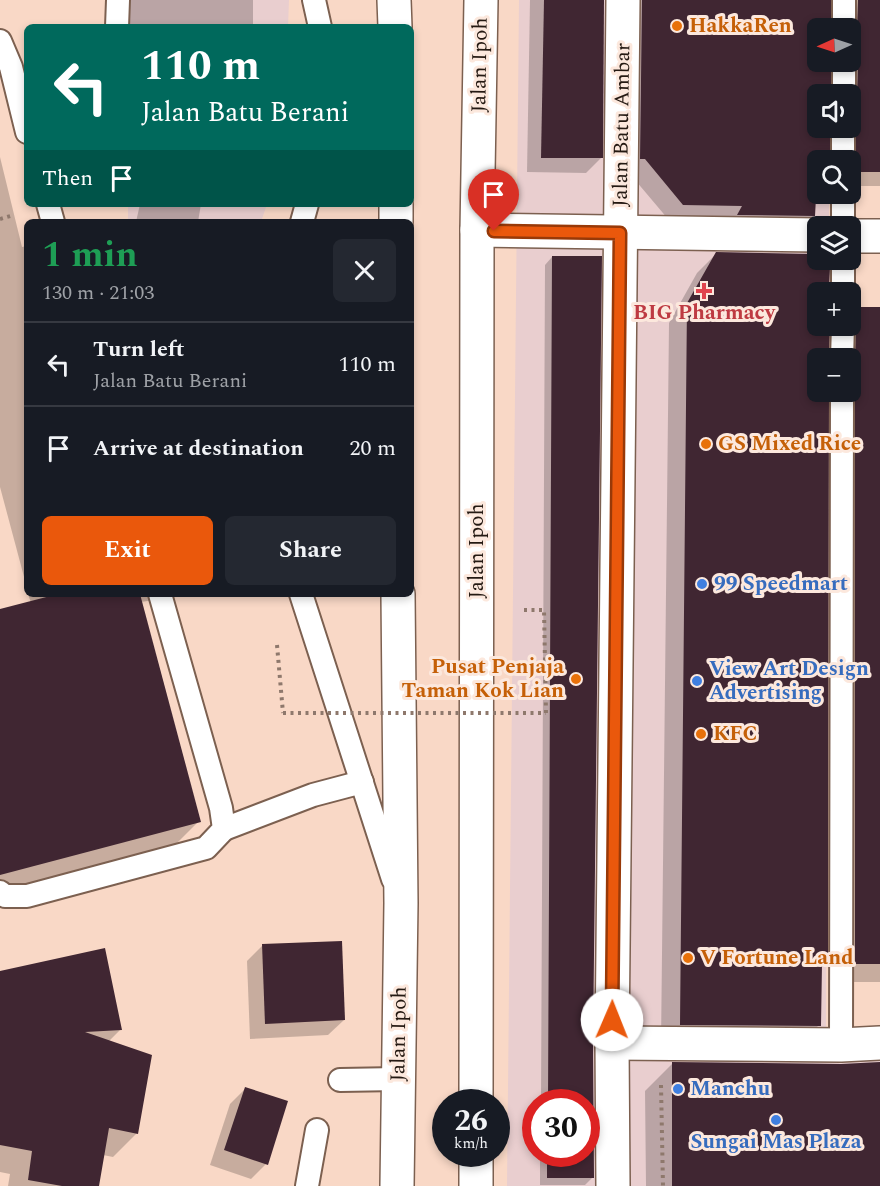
<!DOCTYPE html>
<html lang="en">
<head>
<meta charset="utf-8">
<style>
  :root { --surface:#171b24; --page:#242831; --text:#f1f3f6; --muted:#9ea1a6; --line:#363941; --accent:#ea580c }
  body { margin:0; font-family:Spectral,serif; background:var(--page); color:var(--text); height:100vh; display:flex; flex-direction:column; font-size:22px; white-space:nowrap }
  * { box-sizing:border-box; margin:0 }
  p { font-size:20px; color:var(--muted) }
  .icon { flex:none; width:33px; height:33px; fill:none; stroke:currentColor; stroke-width:2; stroke-linecap:round; stroke-linejoin:round }
  .map { position:relative; flex:1; overflow:hidden }
  .side { position:absolute; left:24px; top:219px; width:390px; height:378px; display:flex; flex-direction:column; background:var(--surface); border-radius:9px; box-shadow:0 3px 9px #0003 }
  .side>* { flex:none }
  .guide { position:absolute; left:24px; top:24px; width:390px; height:183px; border-radius:9px; box-shadow:0 3px 9px #0003; background:#00695c; color:#fff; overflow:hidden }
  .needle { width:39px; rotate:267deg }
  .fabs { position:absolute; left:807px; top:18px; display:grid; gap:12px }
  .fabs a { display:grid; place-items:center; width:54px; height:54px; border-radius:9px; background:var(--surface); box-shadow:0 3px 9px #0003; font-size:30px }
  .speed { position:absolute; left:432px; top:1089px; display:flex; gap:12px; font-size:30px; font-weight:700; text-align:center }
  .speed>* { display:grid; place-content:center; width:78px; height:78px; border-radius:50%; background:var(--surface); box-shadow:0 3px 9px #0003; line-height:1 }
  .speed small { font-size:15px; font-weight:400 }
  .speed .limit { border:9px solid #d22; background:#fff; color:#111 }
  .pin { position:absolute; display:grid; place-items:center; width:51px; height:51px; color:#fff; margin:-62px -26px; border-radius:50% 50% 50% 0; rotate:-45deg; box-shadow:0 0 6px #0007 }
  .pin .icon { rotate:45deg }
  .me { position:absolute; width:66px; margin:-33px; rotate:1deg; stroke-linejoin:round; filter:drop-shadow(0 0 4px #0008) }
  .turn { display:flex; align-items:center; gap:21px; height:126px; padding:0 18px; font-size:27px }
  .turn .icon { width:78px; height:78px; stroke-width:2.5 }
  .turn b { display:block; font-size:42px; line-height:51px }
  .then { display:flex; align-items:center; height:57px; padding:0 18px; background:#0003; gap:12px; font-size:22px }
  .round { display:grid; place-items:center; flex:none; width:63px; height:63px; border-radius:9px; background:var(--page) }
  .overview { display:flex; align-items:center; justify-content:space-between; height:102px; padding:0 18px }
  h1 { font-size:36px; font-weight:700; line-height:45px; color:#1e9e55 }
  .action { display:flex; gap:12px; margin-top:auto; padding:12px 18px }
  .action a { flex:1; height:69px; border-radius:9px; background:var(--accent); color:#fff; font-size:24px; font-weight:700; line-height:69px; text-align:center }
  .action a+a { background:var(--page); color:var(--text) }
  ul { padding:0; list-style:none }
  li { display:flex; align-items:center; gap:18px; height:84px; padding:0 18px; border-top:2px solid var(--line) }
  li div { flex:1 }
  li b { display:block; font-size:22px }
  li em { font-style:normal }
  .map>svg:first-child { display:block }
  .commercial { fill:#e9cecf; fill-rule:evenodd }
  .shadow { fill:#0003; fill-rule:evenodd }
  .building { fill:#402632 }
  .lines { fill:none; stroke-linecap:round; stroke-linejoin:round }
  .lane-casing { stroke:#7c6050; stroke-width:26 }
  .street-casing { stroke:#7c6050; stroke-width:36 }
  .primary-casing { stroke:#7c6050; stroke-width:36 }
  .path { stroke:#8e786c; stroke-width:4; stroke-dasharray:3 4.5; stroke-linecap:butt }
  .lane { stroke:#fff; stroke-width:22 }
  .street { stroke:#fff; stroke-width:33 }
  .primary { stroke:#fff; stroke-width:33 }
  .path-bridge { stroke:#8e786c; stroke-width:4; stroke-dasharray:3 4.5; stroke-linecap:butt }
  .route-casing { stroke:#983908; stroke-width:15 }
  .route { stroke:#ea580c; stroke-width:10 }
  .food-dot { fill:#e8710a; stroke:#fce8dd; stroke-width:2 }
  .health-dot { fill:#e0444e; stroke:#fce8dd; stroke-width:2 }
  .shop-dot { fill:#3f7fe0; stroke:#fce8dd; stroke-width:2 }
  .labels { text-anchor:middle; dominant-baseline:central; stroke-width:6; stroke-linejoin:round; paint-order:stroke }
  .food-label { font-size:21px; font-weight:bold; fill:#c56008; stroke:#fce8dd; text-anchor:start }
  .street-label { font-size:21px; fill:#241912; stroke:#fce8dd }
  .health-label { font-size:21px; font-weight:bold; fill:#be3a42; stroke:#fce8dd }
  .shop-label { font-size:21px; font-weight:bold; fill:#366cbe; stroke:#fce8dd; text-anchor:start }
</style>
</head>
<body>
<div class="map">
<svg width="880" height="1186" viewBox="0 0 880 1186">
  <rect width="100%" height="100%" fill="#f9d8c6"/>
  <g class="commercial">
    <polygon points="128,0 289,0 288,27 128,27"/>
    <path d="M519 0H830V28H818V62H829V94H818V128H829V160H818V194H829V226H818V260H829V292H818V326H828V358H818V392H828L826 1036 880 1039V1186H507ZM536 1102H586V1154H536Z"/>
    <polygon points="128,204 267,204 261,222 128,222"/>
  </g>
  <g class="shadow">
    <rect x="110" y="0" width="143" height="27"/>
    <polygon points="530,0 603,0 601,158 586,173 527,172"/>
    <path d="M619 0H880V186H850V160L835 131 828 130V160H818V186H814V216L798 231 668 219 630 174ZM830 2 835 3 850 28V62H818V28H829ZM830 64 835 65 850 94V128H818V94H829Z"/>
    <polygon points="0,157 22,247 27,246 27,588 0,487"/>
    <polygon points="140,204 201,204 198,222 136,222"/>
    <path d="M716 254 813 269H828L827 292H818V326H850V308H880V982H836L835 405 827 398 826 963 820 969 819 1025 800 1044 661 1043 669 323 697 273ZM828 332 836 338 850 358V392H818V358H828Z"/>
    <polygon points="552,257 592,1043 593,1177 585,1185 540,1185 540,1154 586,1154 586,1102 541,1102 545,265"/>
    <polygon points="28,594 183,594 180,596 141,602 199,821 170,850 0,895 0,611 31,603"/>
    <polygon points="263,945 344,1020 328,1035 250,1039 247,961"/>
    <polygon points="0,973 120,1030 109,1041 137,1133 113,1157 103,1155 98,1186 8,1186 10,1174 0,1172"/>
    <polygon points="880,1063 880,1186 646,1186 645,1091 672,1064 841,1065"/>
    <polygon points="246,1088 266,1164 251,1179 210,1165 230,1104"/>
  </g>
  <g class="building">
    <polygon points="544,0 604,0 603,158 541,158"/>
    <polygon points="642,0 831,0 831,28 818,28 818,62 831,62 831,94 818,94 818,128 830,128 830,160 818,160 815,216 737,215 742,206 683,205 645,159 640,159"/>
    <polygon points="858,0 880,0 880,172 850,172 856,160 856,128 855,122 850,117 850,106 855,101 857,95 858,62 855,55 850,50 850,40 855,35 857,29"/>
    <polygon points="716,252 814,254 814,268 830,267 829,292 818,292 818,326 830,326 829,358 818,358 818,392 829,392 828,964 822,964 821,1026 680,1025 687,303"/>
    <polygon points="552,256 602,256 593,1043 594,1178 547,1178 547,1154 586,1154 586,1102 548,1102"/>
    <polygon points="850,307 880,307 880,964 855,964 855,392 850,382 850,368 855,358 856,326 855,320 850,315"/>
    <polygon points="58,594 140,594 201,822 0,875 0,609"/>
    <polygon points="342,941 345,1020 265,1024 262,944"/>
    <polygon points="105,948 122,1030 85,1032 152,1055 138,1134 109,1128 99,1186 62,1186 28,1180 32,1151 0,1145 0,971"/>
    <polygon points="672,1062 841,1064 880,1062 880,1186 672,1186"/>
    <polygon points="245,1087 288,1101 268,1165 224,1150"/>
  </g>
  <g class="lines">
    <defs>
      <g id="lane">
        <polyline points="314,0 320,27"/>
        <polyline points="117,27 118,0"/>
        <polyline points="844,28 844,0"/>
        <polyline points="0,41 11,67 27,132"/>
        <polyline points="844,94 844,62"/>
        <polyline points="843,160 843,128"/>
        <polyline points="48,204 53,222"/>
        <polyline points="302,222 307,204"/>
        <polyline points="843,226 843,194"/>
        <polyline points="843,292 843,260"/>
        <polyline points="842,358 843,326"/>
        <polyline points="301,594 393,879"/>
        <polyline points="224,829 313,795 362,782"/>
        <polyline points="0,892 5,896 27,896 206,848 224,829 221,808 160,594"/>
        <polyline points="841,1045 842,392"/>
        <polyline points="340,1080 398,1079"/>
        <polyline points="307,1186 317,1130"/>
      </g>
      <g id="street">
        <polyline points="477,230 818,235"/>
        <polyline points="850,236 880,236"/>
        <polyline points="612,1043 841,1045 880,1043"/>
        <polyline points="613,1186 612,1043 623,0"/>
      </g>
      <g id="primary">
        <polyline points="394,0 395,27"/>
        <polyline points="396,204 396,222"/>
        <polyline points="476,1102 477,230 481,0"/>
        <polyline points="397,1186 401,903 398,594"/>
        <polyline points="476,1186 476,1154"/>
      </g>
    </defs>
    <use href="#lane" class="lane-casing"/>
    <use href="#street" class="street-casing"/>
    <use href="#primary" class="primary-casing"/>
    <g class="path">
      <polyline points="0,219 14,215"/>
      <polyline points="524,610 544,610 546,713"/>
      <polyline points="277,645 283,713"/>
      <polyline points="661,1085 663,1186"/>
    </g>
    <use href="#lane" class="lane"/>
    <use href="#street" class="street"/>
    <use href="#primary" class="primary"/>
    <polyline class="path-bridge" points="283,713 546,713"/>
  </g>
  <g class="lines">
    <defs>
      <polyline id="route" points="494,231 620,233 612,1020"/>
    </defs>
    <use href="#route" class="route-casing"/>
    <use href="#route" class="route"/>
  </g>
  <g class="food-dot">
    <circle cx="677" cy="26" r="6"/>
    <circle cx="706" cy="444" r="6"/>
    <circle cx="576" cy="679" r="6"/>
    <circle cx="701" cy="734" r="6"/>
    <circle cx="688" cy="958" r="6"/>
  </g>
  <path class="health-dot" d="M701 282h6v6h6v6h-6v6h-6v-6h-6v-6h6z"/>
  <g class="shop-dot">
    <circle cx="702" cy="584" r="6"/>
    <circle cx="697" cy="681" r="6"/>
    <circle cx="678" cy="1089" r="6"/>
    <circle cx="776" cy="1120" r="6"/>
  </g>
  <g class="labels">
    <g class="food-label">
      <text x="689" y="26">HakkaRen</text>
      <text x="718" y="444">GS Mixed Rice</text>
      <text x="564" y="667" text-anchor="end">Pusat Penjaja<tspan x="564" dy="24">Taman Kok Lian</tspan></text>
      <text x="713" y="734">KFC</text>
      <text x="700" y="958">V Fortune Land</text>
    </g>
    <g class="street-label">
      <text transform="translate(480 65) rotate(-89)">Jalan Ipoh</text>
      <text transform="translate(622 125) rotate(-89)">Jalan Batu Ambar</text>
      <text transform="translate(477 551) rotate(-90)">Jalan Ipoh</text>
      <text transform="translate(399 1034) rotate(-89)">Jalan Ipoh</text>
    </g>
    <g class="health-label">
      <text x="704" y="313">BIG Pharmacy</text>
    </g>
    <g class="shop-label">
      <text x="714" y="584">99 Speedmart</text>
      <text x="709" y="669">View Art Design<tspan x="709" dy="24">Advertising</tspan></text>
      <text x="690" y="1089">Manchu</text>
      <text x="776" y="1142" text-anchor="middle">Sungai Mas Plaza</text>
    </g>
  </g>
</svg>
<div class="fabs">
<a><svg class="needle" viewBox="-14 -14 28 28"><path d="M0-13l5 13h-10z" fill="#e53935"/><path d="M0 13l5-13h-10z" fill="#9ea1a6"/></svg></a>
<a><svg class="icon" aria-label="sound" viewBox="0 0 24 24"><path d="M4 9h4l5-4v14l-5-4H4zM17 9q2 3 0 6"/></svg></a>
<a><svg class="icon" aria-label="search" viewBox="0 0 24 24"><circle cx="10" cy="10" r="6"/><path d="M15 15l6 6"/></svg></a>
<a><svg class="icon" aria-label="layers" viewBox="0 0 24 24"><path d="M12 4l9 5-9 5-9-5zM3 14l9 5 9-5"/></svg></a>
<a>+</a>
<a>−</a>
</div>
<div class="speed"><div>26<small>km/h</small></div><div class="limit">30</div></div>
<div class="pin" style="left:494px;top:231px;background:#d93025"><svg class="icon" aria-label="arrive" viewBox="0 0 24 24"><path d="M6 21V4h12l-3 4 3 4H6"/></svg></div>
<svg class="me" style="left:612px;top:1020px" viewBox="-20 -20 40 40"><circle r="19" fill="#fff"/><path d="M0-13L10 11 0 6-10 11z" fill="#ea580c"/></svg>
<div class="guide">
<div class="turn"><svg class="icon" aria-label="left" viewBox="0 0 24 24"><path d="M17 20v-9H6M10 6l-5 5 5 5"/></svg><div><b>110 m</b>Jalan Batu Berani</div></div>
<div class="then">Then<svg class="icon" aria-label="arrive" viewBox="0 0 24 24"><path d="M6 21V4h12l-3 4 3 4H6"/></svg></div>
</div>
<section class="side">
<div class="overview"><div><h1>1 min</h1><p>130 m · 21:03</p></div><a class="round"><svg class="icon" aria-label="close" viewBox="0 0 24 24"><path d="M6 6l12 12M18 6L6 18"/></svg></a></div>
<ul>
<li><svg class="icon" aria-label="left" viewBox="0 0 24 24"><path d="M17 20v-9H6M10 6l-5 5 5 5"/></svg><div><b>Turn left</b><p>Jalan Batu Berani</p></div><em>110 m</em></li>
<li><svg class="icon" aria-label="arrive" viewBox="0 0 24 24"><path d="M6 21V4h12l-3 4 3 4H6"/></svg><div><b>Arrive at destination</b></div><em>20 m</em></li>
</ul>
<div class="action"><a>Exit</a><a>Share</a></div>
</section>
</div>
</body>
</html>
